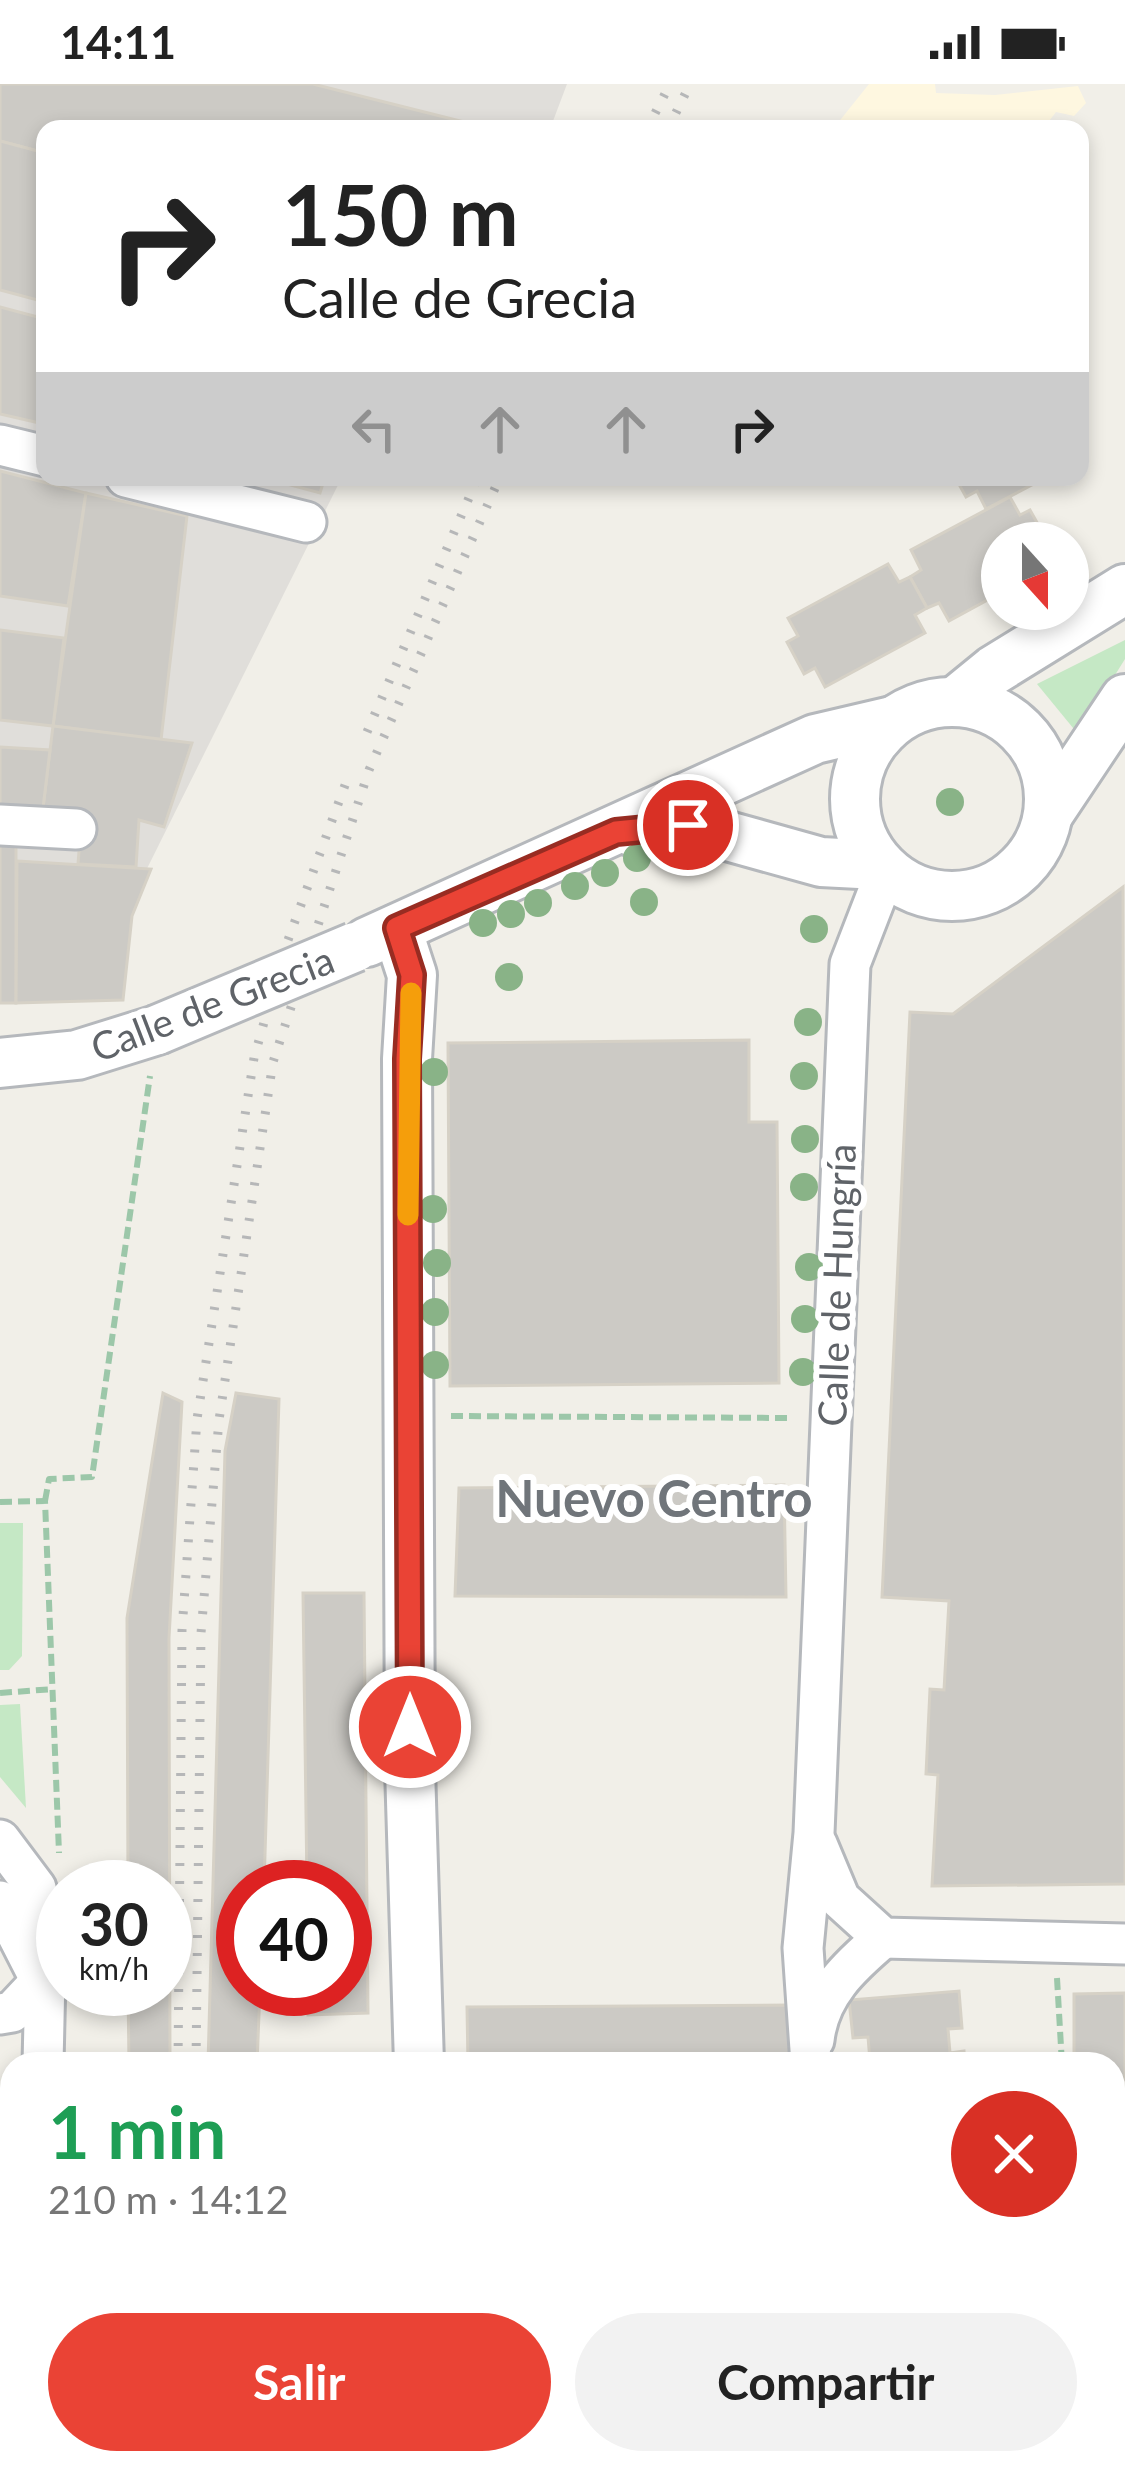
<!DOCTYPE html>
<html lang="es">
<head>
<meta charset="utf-8">
<style>
  :root { --surface:#fff; --page:#f2f2f2; --text:#222; --muted:#767676; --accent:#ea4335 }
  body { margin:0; font-family:Lato,sans-serif; background:var(--page); color:var(--text); height:100vh; display:flex; flex-direction:column; font-size:45px; white-space:nowrap }
  * { box-sizing:border-box; margin:0 }
  p { font-size:39px; color:var(--muted) }
  .icon { flex:none; width:66px; height:66px; fill:none; stroke:currentColor; stroke-width:2; stroke-linecap:round; stroke-linejoin:round }
  .map { position:relative; flex:1; overflow:hidden }
  .drawer { position:absolute; left:0px; top:1968px; width:1125px; height:423px; display:flex; flex-direction:column; background:var(--surface); border-radius:36px 36px 0 0; box-shadow:0 6px 18px #0003 }
  .drawer>* { flex:none }
  .hud { position:absolute; left:36px; top:36px; width:1053px; height:366px; border-radius:24px; box-shadow:0 6px 18px #0003; background:#fff; color:var(--text); overflow:hidden }
  .needle { width:78px; rotate:159deg }
  .buttons { position:absolute; left:981px; top:438px; display:grid; gap:24px }
  .buttons a { display:grid; place-items:center; width:108px; height:108px; border-radius:50%; background:var(--surface); box-shadow:0 6px 18px #0003; font-size:60px }
  .speed { position:absolute; left:36px; top:1776px; display:flex; gap:24px; font-size:60px; font-weight:700; text-align:center }
  .speed>* { display:grid; place-content:center; width:156px; height:156px; border-radius:50%; background:var(--surface); box-shadow:0 6px 18px #0003; line-height:1 }
  .speed small { font-size:30px; font-weight:400 }
  .speed .limit { border:18px solid #d22; background:#fff; color:#111 }
  .pin { position:absolute; display:grid; place-items:center; width:102px; height:102px; color:#fff; margin:-51px; border:6px solid #fff; border-radius:50%; box-shadow:0 3px 12px #0007 }
  .me { position:absolute; width:132px; margin:-66px; rotate:0deg; stroke-linejoin:round; filter:drop-shadow(0 0 9px #0008) }
  .turn { display:flex; align-items:center; gap:42px; height:252px; padding:0 48px; font-size:54px }
  .turn .icon { width:156px; height:156px; stroke-width:2.5 }
  .turn b { display:block; font-size:84px; line-height:102px }
  .lanes { display:flex; align-items:center; height:114px; padding:0 48px; background:#0003; justify-content:center; gap:60px; direction:ltr }
  .lanes .off { opacity:.35 }
  .round { display:grid; place-items:center; flex:none; width:126px; height:126px; border-radius:63px; background:var(--page) }
  .head { display:flex; align-items:center; justify-content:space-between; height:204px; padding:0 48px }
  h1 { font-size:72px; font-weight:700; line-height:90px; color:#1e9e55 }
  .primary-button { display:flex; gap:24px; margin-top:auto; padding:24px 48px }
  .primary-button a { flex:1; height:138px; border-radius:72px; background:var(--accent); color:#fff; font-size:48px; font-weight:700; line-height:138px; text-align:center }
  .primary-button a+a { background:var(--page); color:var(--text) }
  .status { display:flex; justify-content:space-between; align-items:center; height:84px; padding:0 60px; background:var(--surface); direction:ltr }
  .status svg { height:33px; fill:currentColor }
  .map>svg:first-child { display:block }
  .commercial { fill:#fef7e0 }
  .industrial { fill:#e0deda }
  .green { fill:#c5e8c5 }
  .building { fill:#cccac5; stroke:#d6d1c6; stroke-width:3 }
  .lines { fill:none; stroke-linecap:round; stroke-linejoin:round }
  .minor-casing { stroke:#b5b8bc; stroke-width:45 }
  .tertiary-casing { stroke:#b5b8bc; stroke-width:54 }
  .secondary-casing { stroke:#b6babf; stroke-width:60 }
  .path { stroke:#9cc7a9; stroke-width:6; stroke-dasharray:12 6; stroke-linecap:butt }
  .minor { stroke:#fff; stroke-width:39 }
  .tertiary { stroke:#fff; stroke-width:48 }
  .secondary { stroke:#fff; stroke-width:54 }
  .rail { stroke:#b6b7b8; stroke-width:9; stroke-dasharray:3 15; stroke-linecap:butt }
  .tertiary-bridge-casing { stroke:#b5b8bc; stroke-width:54; stroke-linecap:butt }
  .tertiary-bridge { stroke:#fff; stroke-width:48 }
  .tree { fill:#89b387 }
  .route-casing { stroke:#982c22; stroke-width:30 }
  .route { stroke:#ea4335; stroke-width:21 }
  .slow { stroke:#f59e0b; stroke-width:21 }
  .labels { text-anchor:middle; dominant-baseline:central; stroke-width:12; stroke-linejoin:round; paint-order:stroke }
  .street-label { font-size:39px; fill:#5f6368; stroke:#fff }
  .district-label { font-size:51px; font-weight:bold; fill:#70757a; stroke:#fff }
</style>
</head>
<body>
<div class="status"><b>14:11</b><svg viewBox="0 0 49 12"><path d="M0 12V9h3v3zM5 12V6h3v6zM10 12V3h3v9zM15 12V0h3v12zM26 1h20v11H26zM47 4h2v5h-2z"/></svg></div>
<div class="map">
<svg width="1125" height="2389" viewBox="0 0 1125 2389">
  <rect width="100%" height="100%" fill="#f1efe8"/>
  <polygon class="commercial" points="869,0 935,0 936,9 995,11 1078,2 1086,19 1074,32 1056,28 1043,45 833,45"/>
  <polygon class="industrial" points="0,0 567,0 550,45 45,45 45,393 342,393 99,881 0,892"/>
  <g class="green">
    <polygon points="1125,556 1125,575 1078,650 1037,600"/>
    <polygon points="0,1439 23,1439 22,1572 9,1586 0,1586"/>
    <polygon points="20,1620 26,1724 0,1693 0,1621"/>
    <polygon points="1125,2236 1125,2310 1113,2323 1113,2237"/>
  </g>
  <g class="building">
    <polygon points="0,0 313,0 492,45 45,45 45,69 0,57"/>
    <polygon points="0,57 45,69 45,218 0,206"/>
    <polygon points="0,223 45,235 44,340 0,330"/>
    <polygon points="0,387 86,409 68,522 0,512"/>
    <polygon points="261,393 325,393 320,409"/>
    <polygon points="955,393 1047,393 986,425 977,407 966,413"/>
    <polygon points="86,409 187,432 161,656 53,642"/>
    <polygon points="1010,413 1020,431 1030,426 1048,458 1002,459 1002,508 949,537 939,519 927,524 910,493 921,486 911,466"/>
    <polygon points="888,480 899,498 910,493 927,524 915,531 925,549 825,603 815,584 804,590 787,558 798,552 788,534"/>
    <polygon points="0,546 64,554 53,642 0,636"/>
    <polygon points="53,642 192,659 164,743 139,736 136,783 78,780 82,728 43,724"/>
    <polygon points="0,663 50,666 43,724 0,721"/>
    <rect x="0" y="758" width="16" height="161"/>
    <polygon points="17,777 151,785 132,832 123,916 16,919"/>
    <polygon points="1123,803 1125,1800 932,1802 938,1691 926,1690 930,1605 944,1606 949,1517 882,1513 910,928 953,930"/>
    <polygon points="749,956 749,1038 777,1038 779,1299 450,1302 448,959"/>
    <polygon points="163,1309 182,1318 169,1554 170,1980 129,1980 128,1905 165,1905 165,1803 128,1803 127,1534"/>
    <polygon points="236,1309 279,1315 264,1803 243,1803 243,1905 260,1905 257,1980 208,1980 225,1367"/>
    <polygon points="784,1401 786,1513 455,1512 459,1404"/>
    <polygon points="303,1509 364,1509 368,1929 308,1931 308,1905 345,1905 345,1803 307,1803"/>
    <polygon points="959,1907 962,1944 948,1945 950,1969 964,1967 965,1980 855,1980 870,1977 868,1953 853,1954 849,1916"/>
    <polygon points="1125,1909 1125,1996 1113,1996 1113,1980 1074,1980 1074,1910"/>
    <polygon points="790,1921 791,1980 468,1980 467,1923"/>
    <polygon points="1125,2128 1125,2229 1113,2230 1113,2129"/>
  </g>
  <g class="lines">
    <defs>
      <g id="minor">
        <polyline points="0,361 45,372"/>
        <polyline points="126,393 306,438"/>
        <polyline points="0,741 76,745"/>
        <polyline points="0,1756 36,1804 46,1849 43,1980"/>
        <polyline points="817,1760 840,1815 883,1854 1125,1860"/>
        <polyline points="0,1817 41,1897"/>
        <polyline points="0,1930 12,1928 41,1897"/>
        <path d="M814 1956C819 1910 850 1882 883 1854"/>
        <polyline points="811,1980 803,1864 814,1749 850,880 886,787"/>
        <polyline points="20,2389 27,2379"/>
      </g>
      <g id="tertiary">
        <polyline points="956,617 994,586 1125,505"/>
        <circle cx="952" cy="715" r="97"/>
        <polyline points="1049,729 1125,615"/>
        <polyline points="631,747 688,741 821,778 879,781"/>
        <polyline points="397,845 412,891 407,975 410,1684 419,1980"/>
        <polyline points="367,858 815,655 892,637"/>
        <polyline points="0,979 77,971 157,946"/>
        <polyline points="435,2379 437,2389"/>
        <polyline points="348,2389 350,2379"/>
      </g>
      <g id="secondary">
        <polyline points="881,2384 1125,2380"/>
        <polyline points="708,2389 786,2388"/>
      </g>
    </defs>
    <use href="#minor" class="minor-casing"/>
    <use href="#tertiary" class="tertiary-casing"/>
    <use href="#secondary" class="secondary-casing"/>
    <g class="path">
      <polyline points="451,1332 789,1334"/>
      <polyline points="45,1417 49,1395 92,1393 150,992"/>
      <polyline points="0,1418 45,1417 59,1769"/>
      <polyline points="0,1609 53,1605"/>
      <polyline points="1057,1894 1062,1980"/>
      <polyline points="1113,2046 1125,2046"/>
    </g>
    <use href="#minor" class="minor"/>
    <use href="#tertiary" class="tertiary"/>
    <use href="#secondary" class="secondary"/>
    <g class="rail">
      <polyline points="647,45 670,0"/>
      <polyline points="668,45 690,0"/>
      <polyline points="367,648 478,393"/>
      <polyline points="178,1980 182,1546 197,1335 254,974 284,867 348,693"/>
      <polyline points="196,1980 201,1549 219,1336 273,978 369,686 500,393"/>
      <polyline points="183,2379 183,2389"/>
      <polyline points="202,2379 202,2389"/>
    </g>
    <defs>
      <polyline id="tertiary-bridge" points="157,946 355,863"/>
    </defs>
    <use href="#tertiary-bridge" class="tertiary-bridge-casing"/>
    <use href="#tertiary-bridge" class="tertiary-bridge"/>
  </g>
  <g class="tree">
    <circle cx="950" cy="718" r="14"/>
    <circle cx="637" cy="774" r="14"/>
    <circle cx="605" cy="789" r="14"/>
    <circle cx="575" cy="802" r="14"/>
    <circle cx="644" cy="818" r="14"/>
    <circle cx="538" cy="819" r="14"/>
    <circle cx="511" cy="830" r="14"/>
    <circle cx="483" cy="839" r="14"/>
    <circle cx="814" cy="845" r="14"/>
    <circle cx="509" cy="893" r="14"/>
    <circle cx="808" cy="938" r="14"/>
    <circle cx="434" cy="988" r="14"/>
    <circle cx="804" cy="992" r="14"/>
    <circle cx="805" cy="1055" r="14"/>
    <circle cx="804" cy="1103" r="14"/>
    <circle cx="433" cy="1125" r="14"/>
    <circle cx="437" cy="1179" r="14"/>
    <circle cx="809" cy="1183" r="14"/>
    <circle cx="435" cy="1228" r="14"/>
    <circle cx="805" cy="1235" r="14"/>
    <circle cx="435" cy="1281" r="14"/>
    <circle cx="803" cy="1288" r="14"/>
  </g>
  <g class="lines">
    <defs>
      <polyline id="route" points="410,1643 407,975 412,891 397,844 616,748 688,741"/>
    </defs>
    <use href="#route" class="route-casing"/>
    <use href="#route" class="route"/>
    <polyline class="slow" points="408,1131 411,909"/>
  </g>
  <g class="labels">
    <g class="street-label">
      <text transform="translate(212 919) rotate(-21)">Calle de Grecia</text>
      <text transform="translate(836 1201) rotate(-88)">Calle de Hungría</text>
    </g>
    <g class="district-label">
      <text x="654" y="1413">Nuevo Centro</text>
    </g>
  </g>
</svg>
<div class="buttons">
<a><svg class="needle" viewBox="-14 -14 28 28"><path d="M0-13l5 13h-10z" fill="#e53935"/><path d="M0 13l5-13h-10z" fill="#767676"/></svg></a>
</div>
<div class="speed"><div>30<small>km/h</small></div><div class="limit">40</div></div>
<div class="pin" style="left:688px;top:741px;background:#d93025"><svg class="icon" aria-label="arrive" viewBox="0 0 24 24"><path d="M6 21V4h12l-3 4 3 4H6"/></svg></div>
<svg class="me" style="left:410px;top:1643px" viewBox="-20 -20 40 40"><circle r="17" fill="#ea4335" stroke="#fff" stroke-width="3"/><path d="M0-11L8 9 0 5-8 9z" fill="#fff"/></svg>
<div class="hud">
<div class="turn"><svg class="icon" aria-label="right" viewBox="0 0 24 24"><path d="M7 20v-9h11M14 6l5 5-5 5"/></svg><div><b>150 m</b>Calle de Grecia</div></div>
<div class="lanes"><svg class="icon off" aria-label="left" viewBox="0 0 24 24"><path d="M17 20v-9H6M10 6l-5 5 5 5"/></svg><svg class="icon off" aria-label="ahead" viewBox="0 0 24 24"><path d="M12 20V5M6 11l6-6 6 6"/></svg><svg class="icon off" aria-label="ahead" viewBox="0 0 24 24"><path d="M12 20V5M6 11l6-6 6 6"/></svg><svg class="icon" aria-label="right" viewBox="0 0 24 24"><path d="M7 20v-9h11M14 6l5 5-5 5"/></svg></div>
</div>
<section class="drawer">
<div class="head"><div><h1>1 min</h1><p>210 m · 14:12</p></div><a class="round" style="background:#d93025;color:#fff"><svg class="icon" aria-label="close" viewBox="0 0 24 24"><path d="M6 6l12 12M18 6L6 18"/></svg></a></div>
<div class="primary-button"><a>Salir</a><a>Compartir</a></div>
</section>
</div>
</body>
</html>
